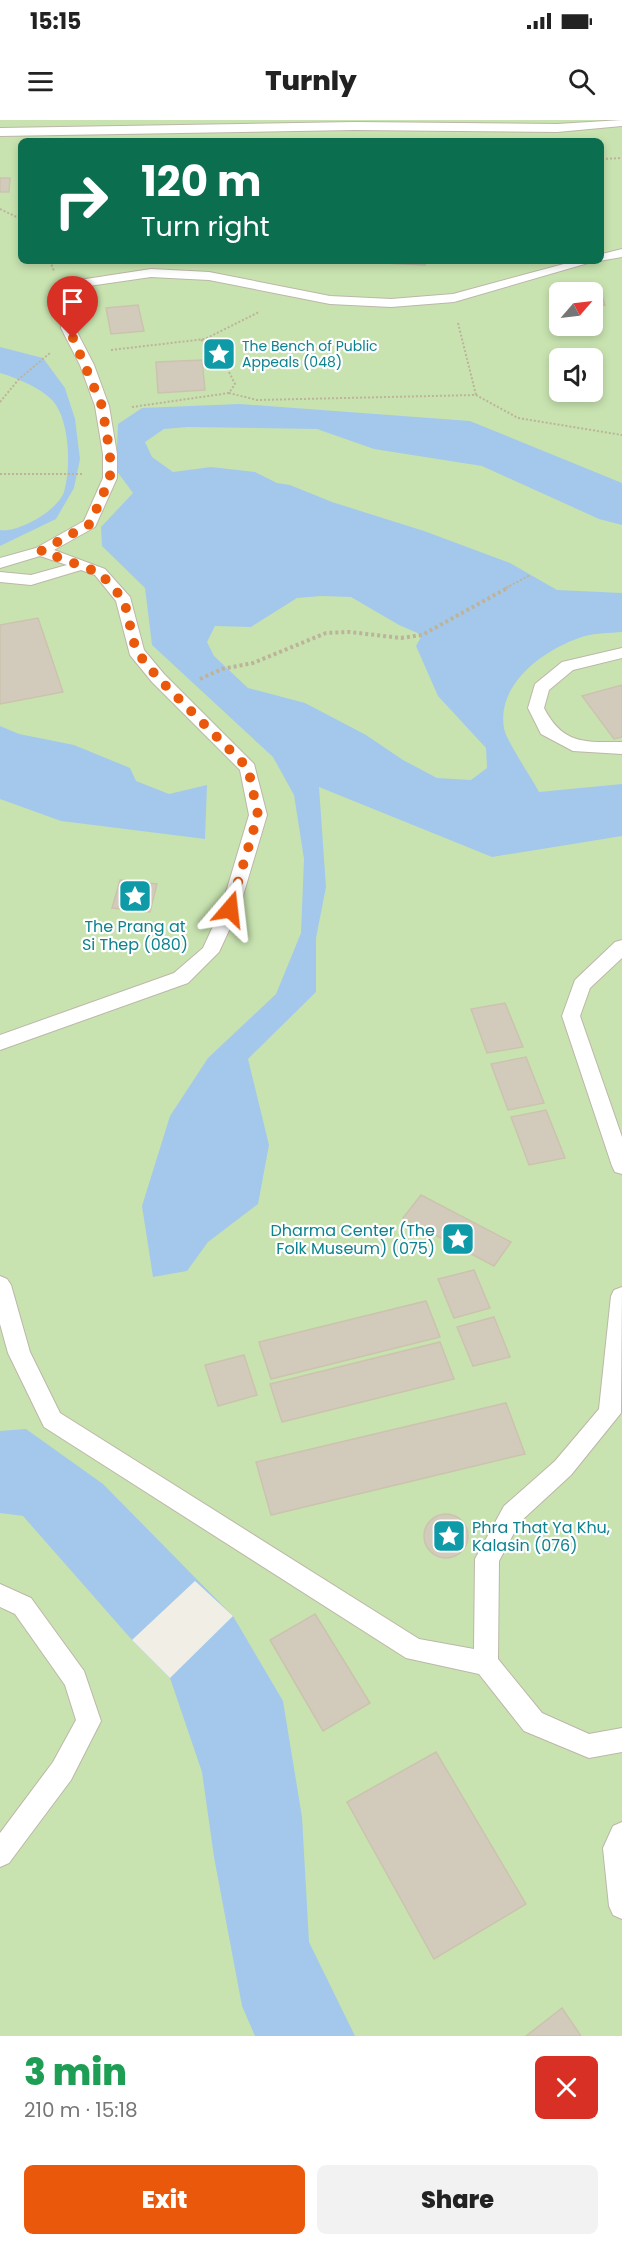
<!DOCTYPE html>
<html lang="en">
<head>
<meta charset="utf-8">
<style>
  :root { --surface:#fff; --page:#f2f2f2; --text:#222; --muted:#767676; --accent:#ea580c }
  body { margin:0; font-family:Poppins,sans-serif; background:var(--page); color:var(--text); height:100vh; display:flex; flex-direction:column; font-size:22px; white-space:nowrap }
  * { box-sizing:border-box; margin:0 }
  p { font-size:20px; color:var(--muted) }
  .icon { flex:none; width:33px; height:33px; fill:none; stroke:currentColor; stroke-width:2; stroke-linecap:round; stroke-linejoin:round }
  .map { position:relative; height:1916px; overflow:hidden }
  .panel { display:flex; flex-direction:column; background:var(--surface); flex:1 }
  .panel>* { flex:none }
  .banner { position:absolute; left:18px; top:18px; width:586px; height:126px; border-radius:9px; box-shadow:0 3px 9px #0003; background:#0b6e4f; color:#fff; overflow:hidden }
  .needle { width:39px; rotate:62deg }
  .tools { position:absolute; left:549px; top:162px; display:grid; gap:12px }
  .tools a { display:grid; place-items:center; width:54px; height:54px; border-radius:9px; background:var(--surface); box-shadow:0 3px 9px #0003; font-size:30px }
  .pin { position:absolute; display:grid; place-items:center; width:51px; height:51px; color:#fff; margin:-62px -26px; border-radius:50% 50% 50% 0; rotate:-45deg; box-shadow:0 0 6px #0007 }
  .pin .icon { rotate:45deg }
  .me { position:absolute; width:66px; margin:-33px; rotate:17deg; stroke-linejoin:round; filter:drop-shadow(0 0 4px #0008) }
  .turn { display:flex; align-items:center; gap:21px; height:126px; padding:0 24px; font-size:27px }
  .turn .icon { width:78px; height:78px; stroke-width:2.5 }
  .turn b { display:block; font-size:42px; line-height:51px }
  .round { display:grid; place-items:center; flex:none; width:63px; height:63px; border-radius:9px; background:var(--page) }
  .head { display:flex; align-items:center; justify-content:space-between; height:102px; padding:0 24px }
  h1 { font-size:36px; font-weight:800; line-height:45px; color:#1e9e55 }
  .action { display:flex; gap:12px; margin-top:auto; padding:12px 24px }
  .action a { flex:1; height:69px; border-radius:9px; background:var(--accent); color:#fff; font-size:24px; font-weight:800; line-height:69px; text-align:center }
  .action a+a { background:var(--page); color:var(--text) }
  .status { display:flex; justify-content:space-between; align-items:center; height:42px; padding:0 30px; background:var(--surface); direction:ltr }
  .status svg { height:16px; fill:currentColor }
  header { display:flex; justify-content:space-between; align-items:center; height:78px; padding:0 24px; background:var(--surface); font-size:27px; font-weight:800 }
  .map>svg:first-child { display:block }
  .green { fill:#c8e3b0; fill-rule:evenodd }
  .water { fill:#a4c8eb; fill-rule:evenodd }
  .pier { fill:#f1eee5 }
  .building { fill:#d2cbbb; stroke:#ccc3af; stroke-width:1.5 }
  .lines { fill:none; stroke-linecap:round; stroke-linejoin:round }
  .lane-casing { stroke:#bcb7a8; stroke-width:2 }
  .path-far1 { stroke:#bdb39a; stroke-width:2; stroke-dasharray:2 2; stroke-linecap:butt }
  .path { stroke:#bdb39a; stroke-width:4; stroke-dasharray:3 3; stroke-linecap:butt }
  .lane { fill:#fff; fill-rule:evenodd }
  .route { stroke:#ea580c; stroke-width:10; stroke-dasharray:0 18 }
  .labels { text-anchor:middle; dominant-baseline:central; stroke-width:4.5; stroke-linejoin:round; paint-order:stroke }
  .far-culture-label { font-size:14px; fill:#0d838f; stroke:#fff; text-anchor:start }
  .culture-label { font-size:16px; fill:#0d838f; stroke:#fff }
</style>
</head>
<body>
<div class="status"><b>15:15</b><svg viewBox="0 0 49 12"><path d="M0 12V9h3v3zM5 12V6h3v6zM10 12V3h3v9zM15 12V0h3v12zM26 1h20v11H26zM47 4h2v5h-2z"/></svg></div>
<header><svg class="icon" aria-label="menu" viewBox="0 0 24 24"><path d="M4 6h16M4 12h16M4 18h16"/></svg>Turnly<svg class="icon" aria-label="search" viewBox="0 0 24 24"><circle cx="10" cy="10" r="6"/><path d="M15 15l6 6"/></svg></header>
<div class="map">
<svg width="622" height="1916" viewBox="0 0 622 1916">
  <rect width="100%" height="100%" fill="#f1eee5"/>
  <path class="green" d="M0 0H622V1916H0ZM21 21H602V141H21ZM560 172H592V206H560ZM560 238H592V272H560Z"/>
  <g class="water">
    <path d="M0 227 43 238 65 268 75 299 80 339 74 368 56 399 0 426V410C19 413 58 390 64 372 71 348 70 301 53 281 41 268 17 258 0 253Z"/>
    <path d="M239 284 470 301 622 363V405L599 399 482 346 374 329 317 309 188 307 164 309 145 322 152 337 173 352 211 347 255 352 277 363 290 365 332 382 424 411 510 443 557 470 622 473V512C610 513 597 513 585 516 548 527 496 562 504 608 506 621 532 658 539 672L622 664V716L492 737 319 667 326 767 316 818V872L248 939 269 1025 258 1084 208 1122 187 1151 153 1157 142 1086 170 996 208 938 276 874 301 813 304 739 294 675 273 637 152 525 145 468 102 426 101 407 133 373 116 350 118 304 142 288ZM321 476 351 477 399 505 422 515 416 526 438 576 486 628 487 648 471 660 437 658 403 640 366 615 305 583 248 568 214 536 207 522 215 506 251 507 297 478Z"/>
    <polygon points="0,606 19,614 74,625 130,648 136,661 169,674 207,665 205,719 61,701 0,679"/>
    <polygon points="26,1309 103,1364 233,1496 283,1581 302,1697 309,1822 355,1916 255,1916 242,1886 214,1737 202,1652 170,1558 132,1520 23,1396 0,1393 0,1311"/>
  </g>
  <polygon class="pier" points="195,1461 233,1496 170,1558 132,1520"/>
  <g class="building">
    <polygon points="0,58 10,58 9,72 0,72"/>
    <polygon points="384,141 425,141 425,145 384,143"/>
    <polygon points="592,175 602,175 605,185 592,186"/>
    <polygon points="138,185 144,211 111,214 106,188"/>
    <polygon points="202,240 205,270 158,273 156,242"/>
    <polygon points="38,498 63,572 0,584 0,505"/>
    <polygon points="622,565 622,617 614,619 582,576"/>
    <polygon points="120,760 157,764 150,792 112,788"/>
    <polygon points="505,883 523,927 487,933 471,889"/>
    <polygon points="526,937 544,983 508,990 491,944"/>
    <polygon points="546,990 565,1038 529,1045 511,997"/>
    <polygon points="421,1075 511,1122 494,1146 403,1098"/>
    <polygon points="474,1150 490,1188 454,1198 438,1159"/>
    <polygon points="426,1181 440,1217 271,1259 259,1222"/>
    <polygon points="494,1197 510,1237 473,1246 457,1207"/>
    <polygon points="440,1222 454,1259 282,1302 270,1264"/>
    <polygon points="244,1235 257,1275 218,1286 205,1245"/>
    <polygon points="506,1283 525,1334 271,1395 256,1342"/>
    <circle cx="446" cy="1416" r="22"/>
    <polygon points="315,1494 370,1583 323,1611 270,1520"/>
    <polygon points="436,1632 526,1784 434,1839 347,1682"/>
    <polygon points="562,1888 581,1916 526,1916"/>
  </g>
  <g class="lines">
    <defs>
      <g id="lane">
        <polygon points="622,0 622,6 557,12 354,10 0,16 0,8 354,2 557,4"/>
        <polygon points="622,129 622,137 599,141 602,141 602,134"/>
        <polygon points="575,141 595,141 454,182 391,187 330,184 209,160 151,157 82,167 73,176 75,208 94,245 109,286 117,334 117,358 95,407 54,430 105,449 130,477 144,530 164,554 254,644 267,695 239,789 219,832 188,863 0,930 0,915 174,853 203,828 221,789 249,695 240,650 152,562 130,535 116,481 95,455 81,450 31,465 0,462 0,452 31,455 67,445 40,436 0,448 0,438 36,428 84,401 103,358 103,334 95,286 80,245 61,208 61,172 73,161 151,149 209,152 330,176 391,179 453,174"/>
        <path d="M622 528V538L573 550 549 570 544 588C563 625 585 622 622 622V634L573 631 541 614 528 588 535 564 562 542Z"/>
        <polygon points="622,820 622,838 590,868 580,896 622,1017 622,1054 615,1052 612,1046 562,896 575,860 615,822"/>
        <polygon points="0,1156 7,1159 11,1165 30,1232 60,1293 419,1519 474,1529 475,1439 504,1386 555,1341 599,1289 611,1176 614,1170 622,1167 621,1293 571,1355 520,1402 499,1441 498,1539 542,1593 589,1614 622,1608 622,1632 589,1638 524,1611 479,1554 406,1538 44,1307 8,1233 0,1204"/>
        <polygon points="0,1464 31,1478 84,1551 101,1601 71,1660 9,1743 0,1747 0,1713 53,1642 76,1600 65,1565 15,1494 0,1487"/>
        <polygon points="622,1702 622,1799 613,1795 609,1786 603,1728 613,1706"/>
      </g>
    </defs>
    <use href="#lane" class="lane-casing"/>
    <g class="path-far1">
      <polyline points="602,39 622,38"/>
      <polyline points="0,89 21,99"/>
      <polyline points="50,141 54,151"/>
      <polyline points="458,203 476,275"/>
      <polyline points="201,220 216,228 215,240 227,248 235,264 229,273 257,280 476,275 518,298 622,315"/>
      <polyline points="111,230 205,219 259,192"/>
      <polyline points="0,282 19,259 50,233"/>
      <polyline points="132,287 229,273"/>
      <polyline points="0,354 83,354"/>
      <polyline points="506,468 530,455"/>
    </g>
    <polyline class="path" points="200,559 222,549 253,543 326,513 350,512 401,518 422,515 509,467"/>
    <use href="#lane" class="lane"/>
  </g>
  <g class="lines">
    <polyline class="route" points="73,218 102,286 110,334 110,358 90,404 41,431 100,453 124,480 136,531 158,558 248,648 258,695 230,789"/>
  </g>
  <defs>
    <symbol id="sight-square" viewBox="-11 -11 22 22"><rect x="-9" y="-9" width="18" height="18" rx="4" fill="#0f9aa8" stroke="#fff"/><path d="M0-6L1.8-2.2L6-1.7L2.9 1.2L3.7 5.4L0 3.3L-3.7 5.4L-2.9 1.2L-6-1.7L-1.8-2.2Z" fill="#fff"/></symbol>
  </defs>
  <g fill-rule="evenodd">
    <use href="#sight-square" x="200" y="215" width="38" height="38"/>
    <use href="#sight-square" x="116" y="757" width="38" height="38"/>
    <use href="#sight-square" x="439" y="1100" width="38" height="38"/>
    <use href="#sight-square" x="430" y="1397" width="38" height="38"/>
  </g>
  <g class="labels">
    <g class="far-culture-label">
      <text x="242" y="226">The Bench of Public<tspan x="242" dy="16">Appeals (048)</tspan></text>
    </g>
    <g class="culture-label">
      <text x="135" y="806">The Prang at<tspan x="135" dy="18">Si Thep (080)</tspan></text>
      <text x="435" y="1110" text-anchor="end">Dharma Center (The<tspan x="435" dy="18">Folk Museum) (075)</tspan></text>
      <text x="472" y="1407" text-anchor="start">Phra That Ya Khu,<tspan x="472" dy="18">Kalasin (076)</tspan></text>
    </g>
  </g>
</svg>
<div class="tools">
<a><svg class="needle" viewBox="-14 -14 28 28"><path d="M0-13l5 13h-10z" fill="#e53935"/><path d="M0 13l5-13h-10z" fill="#767676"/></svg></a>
<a><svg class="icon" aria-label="sound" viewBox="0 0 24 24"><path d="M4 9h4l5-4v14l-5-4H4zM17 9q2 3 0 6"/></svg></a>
</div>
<div class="pin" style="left:73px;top:218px;background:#d93025"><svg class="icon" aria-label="arrive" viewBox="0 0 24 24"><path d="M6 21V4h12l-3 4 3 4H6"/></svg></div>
<svg class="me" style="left:230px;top:789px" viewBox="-20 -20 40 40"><path d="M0-17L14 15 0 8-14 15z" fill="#ea580c" stroke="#fff" stroke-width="4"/></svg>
<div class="banner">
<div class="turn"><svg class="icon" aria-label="right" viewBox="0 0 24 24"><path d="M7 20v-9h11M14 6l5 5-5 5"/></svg><div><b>120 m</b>Turn right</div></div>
</div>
</div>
<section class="panel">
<div class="head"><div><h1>3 min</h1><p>210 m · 15:18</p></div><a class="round" style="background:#d93025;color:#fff"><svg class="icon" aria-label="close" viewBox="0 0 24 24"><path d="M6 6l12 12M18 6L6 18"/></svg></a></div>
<div class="action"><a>Exit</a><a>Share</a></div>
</section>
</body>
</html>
